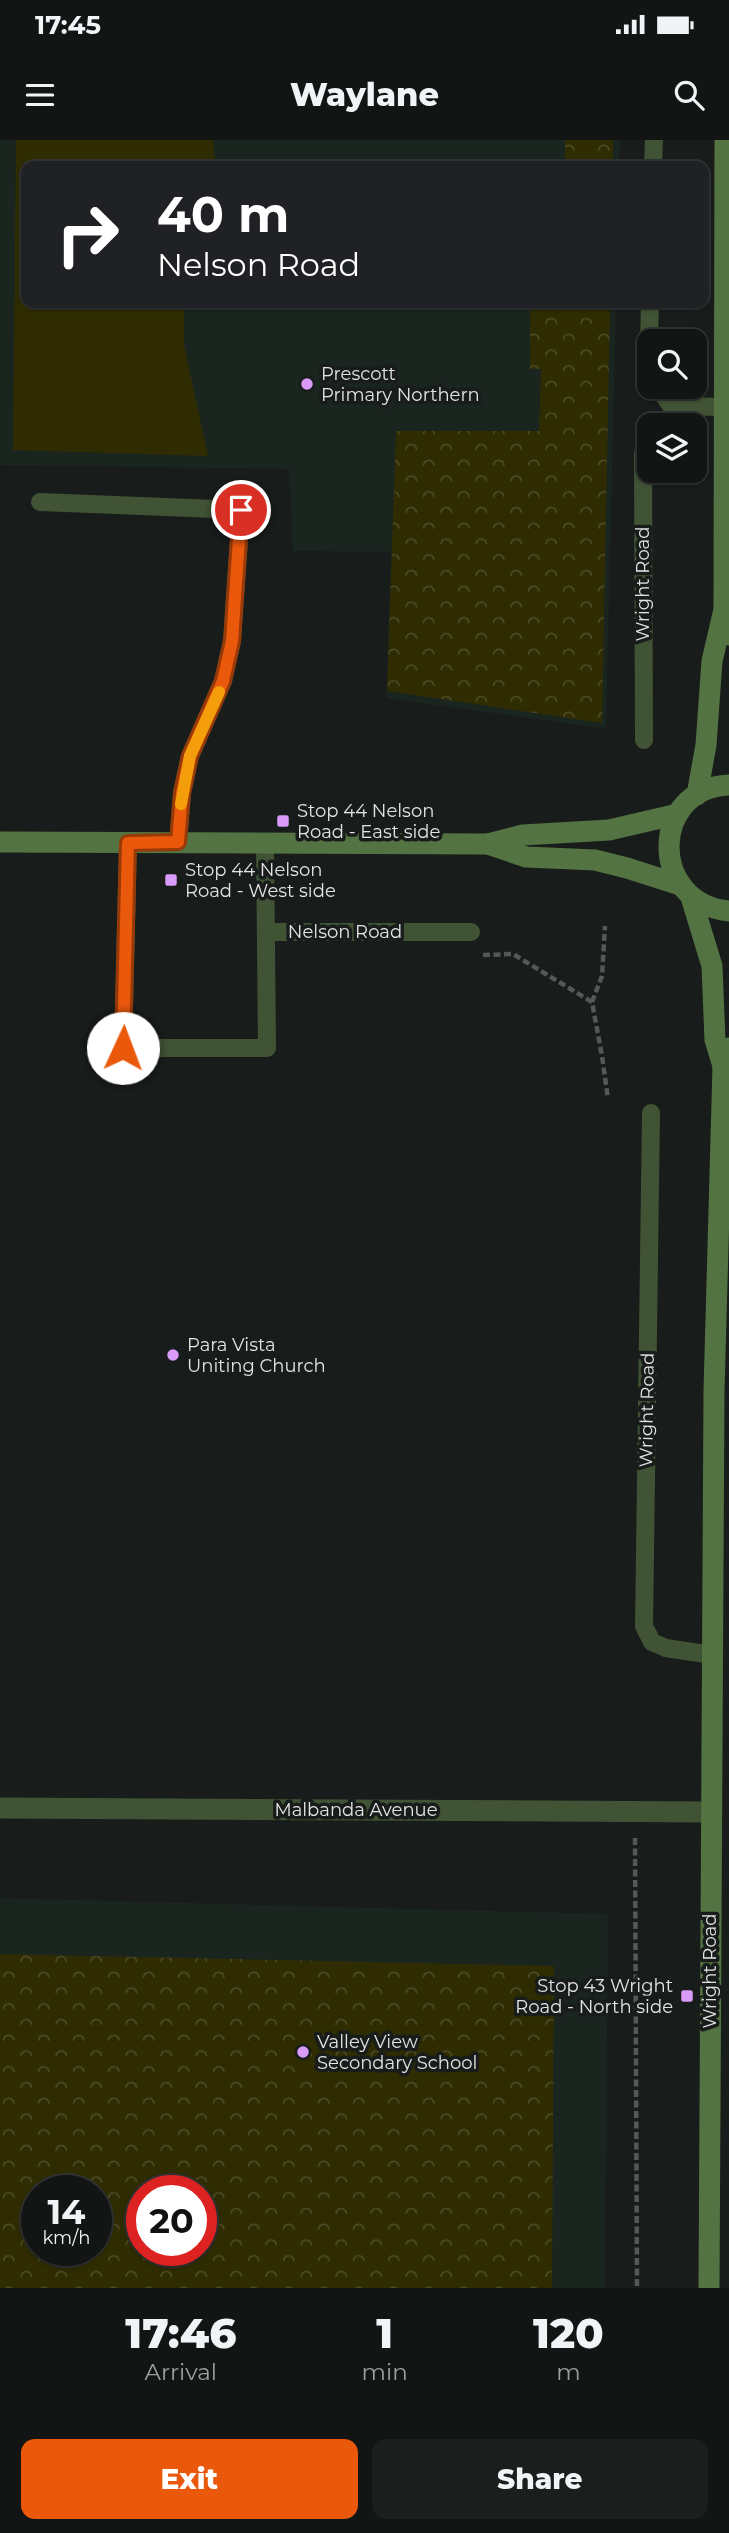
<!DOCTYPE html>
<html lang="en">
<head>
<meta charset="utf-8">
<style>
  :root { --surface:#121514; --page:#1b1e1d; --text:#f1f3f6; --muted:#9c9fa0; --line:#313434; --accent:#ea580c }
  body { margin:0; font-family:Montserrat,sans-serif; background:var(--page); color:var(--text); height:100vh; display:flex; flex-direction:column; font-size:26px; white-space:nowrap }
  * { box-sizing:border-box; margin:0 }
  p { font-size:23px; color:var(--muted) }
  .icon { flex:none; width:38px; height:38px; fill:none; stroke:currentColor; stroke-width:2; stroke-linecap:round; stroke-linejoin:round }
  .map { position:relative; height:2148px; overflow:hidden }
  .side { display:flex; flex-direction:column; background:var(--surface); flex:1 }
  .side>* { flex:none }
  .hud { position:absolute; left:21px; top:21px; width:688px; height:147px; border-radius:14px; box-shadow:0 2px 5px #0004,0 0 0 2px var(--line); background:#202124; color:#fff; overflow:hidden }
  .fabs { position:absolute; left:637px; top:189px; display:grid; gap:14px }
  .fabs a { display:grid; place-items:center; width:70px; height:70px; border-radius:14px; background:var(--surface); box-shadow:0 2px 5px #0004,0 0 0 2px var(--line); font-size:35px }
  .speed { position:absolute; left:21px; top:2035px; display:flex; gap:14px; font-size:35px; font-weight:700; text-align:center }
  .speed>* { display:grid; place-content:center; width:91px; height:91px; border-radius:50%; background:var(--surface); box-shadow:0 2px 5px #0004,0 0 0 2px var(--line); line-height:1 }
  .speed small { font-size:18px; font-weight:400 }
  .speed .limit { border:10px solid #d22; background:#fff; color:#111 }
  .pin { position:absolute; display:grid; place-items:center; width:60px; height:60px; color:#fff; margin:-30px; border:4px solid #fff; border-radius:50%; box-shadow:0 2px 7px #0007 }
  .me { position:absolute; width:77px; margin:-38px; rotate:2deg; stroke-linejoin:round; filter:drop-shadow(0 0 5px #0008) }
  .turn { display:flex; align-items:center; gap:24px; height:147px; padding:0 21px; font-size:32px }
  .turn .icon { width:91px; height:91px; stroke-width:2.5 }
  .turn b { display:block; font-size:49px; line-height:60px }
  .eta { display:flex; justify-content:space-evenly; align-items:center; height:119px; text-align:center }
  .eta b { font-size:42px; font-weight:800; line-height:49px }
  .cta { display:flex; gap:14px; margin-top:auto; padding:14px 21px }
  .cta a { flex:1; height:80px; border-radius:14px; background:var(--accent); color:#fff; font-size:28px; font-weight:800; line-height:80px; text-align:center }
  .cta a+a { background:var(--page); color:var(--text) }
  .status { display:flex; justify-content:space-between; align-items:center; height:49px; padding:0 35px; background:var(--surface); direction:ltr }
  .status svg { height:19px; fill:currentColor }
  header { display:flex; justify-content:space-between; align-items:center; height:91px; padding:0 21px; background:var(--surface); font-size:32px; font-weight:800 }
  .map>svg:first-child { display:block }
  .built { fill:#1b2520; fill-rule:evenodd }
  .park { fill:url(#park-crowns); fill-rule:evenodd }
  .pitch { fill:#2f2c02 }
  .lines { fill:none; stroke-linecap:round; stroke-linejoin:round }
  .path { stroke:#555857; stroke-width:4.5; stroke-dasharray:7 3.5; stroke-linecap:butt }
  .service { stroke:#405335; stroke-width:18 }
  .minor { stroke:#405335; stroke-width:21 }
  .secondary { stroke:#547342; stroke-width:21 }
  .route-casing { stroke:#983908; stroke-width:18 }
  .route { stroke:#ea580c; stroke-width:12 }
  .slow { stroke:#f59e0b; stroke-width:12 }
  .poi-dot { fill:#d89bf8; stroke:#181c1a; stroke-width:2.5 }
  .labels { text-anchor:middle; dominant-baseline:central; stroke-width:7; stroke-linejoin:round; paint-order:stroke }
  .poi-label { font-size:18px; fill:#e2e4e3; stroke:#181c1a; text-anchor:start }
  .street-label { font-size:18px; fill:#e2e4e3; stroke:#181c1a }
</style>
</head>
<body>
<div class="status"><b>17:45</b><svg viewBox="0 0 49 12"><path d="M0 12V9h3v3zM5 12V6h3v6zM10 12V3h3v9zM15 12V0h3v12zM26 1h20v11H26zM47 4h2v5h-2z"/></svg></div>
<header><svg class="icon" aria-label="menu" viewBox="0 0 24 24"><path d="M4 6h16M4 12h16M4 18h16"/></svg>Waylane<svg class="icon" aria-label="search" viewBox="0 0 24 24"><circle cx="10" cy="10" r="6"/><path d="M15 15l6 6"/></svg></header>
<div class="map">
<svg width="729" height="2148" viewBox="0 0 729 2148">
  <defs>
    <pattern id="park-crowns" width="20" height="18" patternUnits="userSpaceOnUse" patternTransform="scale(1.75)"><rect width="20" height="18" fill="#2f2c02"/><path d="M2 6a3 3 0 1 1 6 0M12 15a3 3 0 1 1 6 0" fill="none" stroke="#4d4a27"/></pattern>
  </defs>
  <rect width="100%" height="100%" fill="#181c1a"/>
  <g class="built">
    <polygon points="0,0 620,0 619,26 26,26 26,163 616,163 606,589 386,558 391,412 293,411 289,329 0,325"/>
    <path d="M0 1758 608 1774 605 2148H0ZM37 2051H96V2110H37ZM142 2051H201V2110H142Z"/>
  </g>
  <g class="park">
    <rect x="565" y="0" width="48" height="26"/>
    <polygon points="530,163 610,163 602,583 387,551 396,291 539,291 541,229 530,229"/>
    <path d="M0 1814 554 1826 552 2148H0ZM37 2051H96V2110H37ZM142 2051H201V2110H142Z"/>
  </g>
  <polygon class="pitch" points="16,0 213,0 216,26 26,26 26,163 184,163 184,205 208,316 13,310"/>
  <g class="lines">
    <g class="path">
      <polyline points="483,815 513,814 592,862 602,916 608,959"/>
      <polyline points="592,862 602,836 605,786"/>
      <polyline points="635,1698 637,2148"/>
    </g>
    <g class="service">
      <polyline points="653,26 654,0"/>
      <polyline points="649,205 650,163"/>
      <polyline points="658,247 671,266 723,267"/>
      <polyline points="40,362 241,370 232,501 223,541 190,616 182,653 178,703"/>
      <polyline points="644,600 643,314 649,289"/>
      <polyline points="128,703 123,908 267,908 265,704"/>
      <polyline points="266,792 471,792"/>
      <polyline points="651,973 644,1486 652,1502 666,1508 712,1515"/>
    </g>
    <polyline class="minor" points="0,1668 711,1672"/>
    <g class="secondary">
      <polyline points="725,0 724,470 729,495"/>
      <path d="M729 645C650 648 648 763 729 771"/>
      <polyline points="697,655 706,605 712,521 723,474"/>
      <polyline points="0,702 488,704 523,695 609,690 678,674"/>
      <polyline points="488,704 526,717 595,720 627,728 680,745"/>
      <polyline points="691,757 712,826 715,900 723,926"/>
      <polyline points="709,2148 714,1251 723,926 729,908"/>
    </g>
  </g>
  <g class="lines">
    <defs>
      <polyline id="route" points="123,908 128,703 178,702 182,653 190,616 223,541 232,501 241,370"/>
    </defs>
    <use href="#route" class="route-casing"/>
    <use href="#route" class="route"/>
    <polyline class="slow" points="181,664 190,616 219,552"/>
  </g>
  <g class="poi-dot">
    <circle cx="307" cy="244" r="7"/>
    <rect x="276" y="674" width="14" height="14" rx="3.5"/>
    <rect x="164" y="733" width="14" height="14" rx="3.5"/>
    <circle cx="173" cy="1215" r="7"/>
    <rect x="680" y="1849" width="14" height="14" rx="3.5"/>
    <circle cx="303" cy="1912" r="7"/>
  </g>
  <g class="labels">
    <g class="poi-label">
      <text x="321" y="234">Prescott<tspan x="321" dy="21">Primary Northern</tspan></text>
      <text x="297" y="671">Stop 44 Nelson<tspan x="297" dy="21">Road - East side</tspan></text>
      <text x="185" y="730">Stop 44 Nelson<tspan x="185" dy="21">Road - West side</tspan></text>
      <text x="187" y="1205">Para Vista<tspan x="187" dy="21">Uniting Church</tspan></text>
      <text x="673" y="1846" text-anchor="end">Stop 43 Wright<tspan x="673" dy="21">Road - North side</tspan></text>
      <text x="317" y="1902">Valley View<tspan x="317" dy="21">Secondary School</tspan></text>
    </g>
    <g class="street-label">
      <text transform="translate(643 444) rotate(-90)">Wright Road</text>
      <text x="345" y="792">Nelson Road</text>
      <text transform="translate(647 1270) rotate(-89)">Wright Road</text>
      <text x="356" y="1670">Malbanda Avenue</text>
      <text transform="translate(710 1831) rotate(-90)">Wright Road</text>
    </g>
  </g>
</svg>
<div class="fabs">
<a><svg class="icon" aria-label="search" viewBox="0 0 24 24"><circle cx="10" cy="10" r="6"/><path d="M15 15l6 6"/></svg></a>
<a><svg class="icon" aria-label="layers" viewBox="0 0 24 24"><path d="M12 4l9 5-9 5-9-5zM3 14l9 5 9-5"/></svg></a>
</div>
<div class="speed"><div>14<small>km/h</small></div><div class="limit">20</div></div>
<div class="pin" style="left:241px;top:370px;background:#d93025"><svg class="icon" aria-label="arrive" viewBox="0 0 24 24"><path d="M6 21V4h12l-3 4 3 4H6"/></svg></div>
<svg class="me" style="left:123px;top:908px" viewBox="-20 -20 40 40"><circle r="19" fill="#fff"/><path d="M0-13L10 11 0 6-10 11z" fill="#ea580c"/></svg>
<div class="hud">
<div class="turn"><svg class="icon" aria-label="right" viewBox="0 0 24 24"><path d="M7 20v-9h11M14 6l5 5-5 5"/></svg><div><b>40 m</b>Nelson Road</div></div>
</div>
</div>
<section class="side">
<div class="eta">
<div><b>17:46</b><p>Arrival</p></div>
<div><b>1</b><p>min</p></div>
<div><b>120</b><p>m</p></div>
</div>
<div class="cta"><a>Exit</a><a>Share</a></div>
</section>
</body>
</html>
